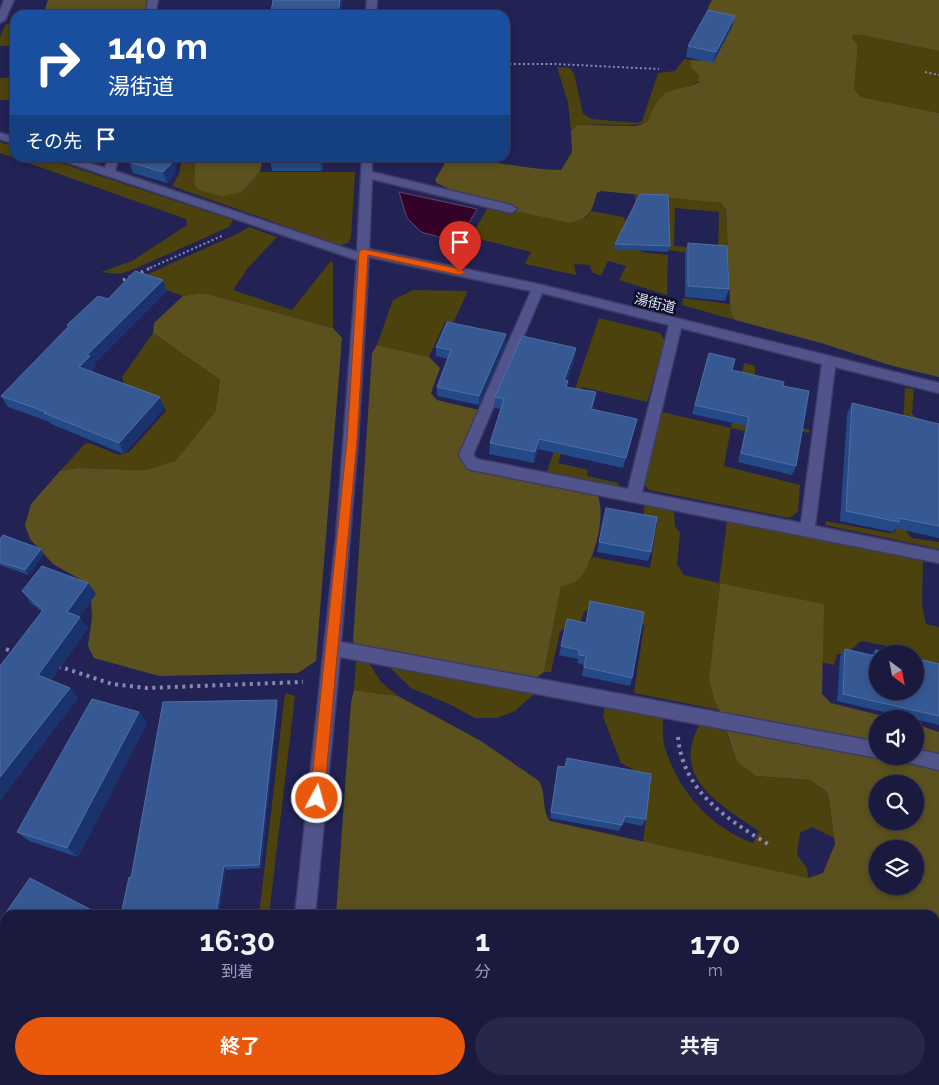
<!DOCTYPE html>
<html lang="ja">
<head>
<meta charset="utf-8">
<style>
  :root { --surface:#1a1a3f; --page:#27274a; --text:#f1f3f6; --muted:#9fa1b0; --line:#383859; --accent:#ea580c }
  body { margin:0; font-family:Raleway,"Noto Sans JP",sans-serif; background:var(--page); color:var(--text); height:100vh; display:flex; flex-direction:column; font-size:19px; white-space:nowrap }
  * { box-sizing:border-box; margin:0 }
  p { font-size:16px; color:var(--muted) }
  .icon { flex:none; width:28px; height:28px; fill:none; stroke:currentColor; stroke-width:2; stroke-linecap:round; stroke-linejoin:round }
  .map { position:relative; flex:1; overflow:hidden }
  .panel { position:absolute; left:0px; top:910px; width:940px; height:175px; display:flex; flex-direction:column; background:var(--surface); border-radius:15px 15px 0 0; box-shadow:0 2px 8px #0003,0 0 0 1px var(--line) }
  .panel>* { flex:none }
  .banner { position:absolute; left:10px; top:10px; width:500px; height:152px; border-radius:15px; box-shadow:0 2px 8px #0003,0 0 0 1px var(--line); background:#1a4fa0; color:#fff; overflow:hidden }
  .needle { width:32px; rotate:148deg }
  .buttons { position:absolute; left:869px; top:645px; display:grid; gap:10px }
  .buttons a { display:grid; place-items:center; width:55px; height:55px; border-radius:50%; background:var(--surface); box-shadow:0 2px 8px #0003,0 0 0 1px var(--line); font-size:25px }
  .pin { position:absolute; display:grid; place-items:center; width:42px; height:42px; color:#fff; margin:-51px -21px; border-radius:50% 50% 50% 0; rotate:-45deg; box-shadow:0 0 5px #0007 }
  .pin .icon { rotate:45deg }
  .me { position:absolute; width:55px; margin:-28px; rotate:6deg; stroke-linejoin:round; filter:drop-shadow(0 0 4px #0008) }
  .turn { display:flex; align-items:center; gap:18px; height:105px; padding:0 15px; font-size:22px }
  .turn .icon { width:65px; height:65px; stroke-width:2.5 }
  .turn b { display:block; font-size:35px; line-height:42px }
  .then { display:flex; align-items:center; height:48px; padding:0 15px; background:#0003; gap:10px; font-size:19px }
  .eta { display:flex; justify-content:space-evenly; align-items:center; height:85px; text-align:center }
  .eta b { font-size:30px; font-weight:700; line-height:35px }
  .primary-button { display:flex; gap:10px; margin-top:auto; padding:10px 15px }
  .primary-button a { flex:1; height:58px; border-radius:30px; background:var(--accent); color:#fff; font-size:20px; font-weight:700; line-height:58px; text-align:center }
  .primary-button a+a { background:var(--page); color:var(--text) }
  .map>svg:first-child { display:block }
  .green { fill:#4b420d; fill-rule:evenodd }
  .forest { fill:#5a511e; fill-rule:evenodd }
  .water { fill:#340129; stroke:#664369 }
  .lines { fill:none; stroke-linecap:round; stroke-linejoin:round }
  .minor-casing { stroke:#3f3b68; stroke-width:3 }
  .path-far2 { stroke:#8789b1; stroke-width:2; stroke-dasharray:2 2.5; stroke-linecap:butt }
  .path-far1 { stroke:#8789b1; stroke-width:3; stroke-dasharray:2.5 4; stroke-linecap:butt }
  .path { stroke:#8789b1; stroke-width:4; stroke-dasharray:3 4.5; stroke-linecap:butt }
  .minor { fill:#51548b; fill-rule:evenodd }
  .wall { fill:#234987 }
  .shaded-wall { fill:#1a336d }
  .building { fill:#365994; stroke:#506ea4 }
  .route { fill:#ea580c; stroke:#983908 }
  .labels { text-anchor:middle; dominant-baseline:central; stroke-width:5; stroke-linejoin:round; paint-order:stroke }
  .street-label { font-size:14px; fill:#dadefe; stroke:#0f1025 }
</style>
</head>
<body>
<div class="map">
<svg width="939" height="1085" viewBox="0 0 939 1085">
  <rect width="100%" height="100%" fill="#222254"/>
  <g class="green">
    <polygon points="15,23 15,46 0,46 0,37 6,24"/>
    <polygon points="854,35 861,35 939,51 939,113 861,97 854,89 858,45 852,38"/>
    <path d="M684 59 691 60V68L699 75V81C688 88 681 87 669 91 658 95 653 112 647 122 624 130 589 118 571 131L568 103 557 67 569 68 574 73 583 114 592 119 637 123 642 121 658 73 675 71Z"/>
    <polygon points="15,77 15,100 0,100 0,78"/>
    <polygon points="0,142 15,147 15,158 46,158 233,220 229,227 132,270 119,274 101,272 132,261 187,225 186,219 0,153"/>
    <polygon points="182,158 195,158 194,184 242,192 260,172 355,172 351,237 348,243 341,245 333,243 172,186 179,174"/>
    <path d="M635 194 722 203 726 209 728 258 667 250 640 204 635 203ZM675 208 719 212 718 250 674 246Z"/>
    <polygon points="489,205 586,218 591,211 623,217 632,229 641,252 668,255 667,295 619,280 626,266 608,261 601,276 592,272 590,265 574,264 576,275 525,264 531,252 471,237"/>
    <polygon points="249,227 277,237 248,268 233,290 292,310 330,262 333,262 333,328 204,293 183,296 137,279 237,234"/>
    <polygon points="413,290 468,291 453,323 445,322 429,357 377,345 393,300"/>
    <polygon points="683,298 730,304 731,314 735,320 682,305"/>
    <polygon points="599,318 660,333 665,341 647,402 582,387 558,463 588,470 587,476 619,483 618,487 547,472"/>
    <polygon points="153,333 220,380 215,412 175,461 146,470 79,468 60,471 85,444 89,443 119,455 129,452 166,411 163,404 126,390 122,377"/>
    <polygon points="744,363 755,366 755,374 741,413 810,430 809,433 780,426 773,437 731,428 724,466 800,485 798,512 789,518 649,490 644,484 662,412 731,428"/>
    <polygon points="905,388 914,389 912,414 921,422 903,425"/>
    <polygon points="906,469 907,533 912,538 939,542 939,549 825,525 826,521 889,533 895,532 893,478"/>
    <polygon points="644,505 674,511 675,526 680,533 677,565 684,575 719,583 727,521 923,560 922,605 926,624 939,627 939,666 915,656 915,654 908,654 893,647 861,641 846,654 837,654 834,665 821,662 823,604 720,583 709,679 714,700 719,710 634,693 644,626 638,616 593,607 584,612 579,626 568,625 560,632 551,672 544,672 561,587 578,580 593,557 650,568 657,522 644,516"/>
    <polygon points="356,661 369,663 381,682 398,696 354,690"/>
    <polygon points="388,666 535,693 515,711 497,718 475,718 449,704 411,688"/>
    <polygon points="285,693 295,696 269,915 259,915"/>
    <path d="M605 706 663 717C663 727 662 739 665 748 679 792 710 827 753 843L759 831C721 805 669 778 700 724L725 729 737 762 756 776 810 780 828 793 834 838 812 827 800 833 797 855 807 868 808 878 643 842 651 779 621 763 603 717Z"/>
    <polygon points="428,1080 794,1080 813,1085 434,1085"/>
  </g>
  <g class="forest">
    <polygon points="48,0 149,0 144,15 43,15"/>
    <path d="M712 0H939V51L861 35H854L852 38 858 45 854 89 861 97 939 113V377L893 366 821 343 735 320 731 314 730 304 726 209 721 203 601 191 597 193C591 213 591 217 570 223L471 201 437 183 435 180 448 158C486 158 523 170 561 170L572 152 571 131 578 125 636 126 647 122C652 112 658 95 669 91 680 87 688 88 699 82V75L691 68V60L713 61 708 7Z"/>
    <polygon points="195,158 263,158 260,172 242,192 222,196 199,190 194,184"/>
    <polygon points="204,293 333,328 342,338 316,661 298,673 159,676 94,658 88,646 92,617 90,585 53,564 30,539 25,525 31,504 60,471 79,468 146,470 175,461 215,412 220,380 153,333 154,323 183,296"/>
    <path d="M377 345 429 357 440 368 431 393 437 400 479 410 459 455 468 470 598 496C606 517 594 563 579 579 575 583 566 585 561 587L544 672 535 679 356 647 353 641 372 353Z"/>
    <path d="M720 583 824 604 822 694 831 703 895 719H878V756H915V724L939 732V1085H899L881 1080H935V915H336L351 702 354 690 398 696 481 741 539 781C547 796 541 809 550 821L808 878 823 873 835 844 828 793 810 780 756 776 737 762 719 710 714 700 709 679ZM878 784H915V821H878ZM878 849H915V886H878Z"/>
    <polygon points="0,1003 5,1006 5,1080 122,1080 123,1085 0,1085"/>
  </g>
  <polygon class="water" points="399,192 477,209 458,242 421,232 407,218"/>
  <g class="lines">
    <defs>
      <g id="minor">
        <polygon points="4,0 14,0 5,20 0,23 0,10"/>
        <polygon points="148,0 158,0 155,15 145,15"/>
        <polygon points="367,0 377,0 376,15 366,15"/>
        <polygon points="0,133 15,137 15,144 0,139"/>
        <path d="M59 158H73L105 168 108 158H118L115 171 357 252 362 158H372V172L511 205 517 209 511 213 372 179 369 249 538 284 939 383V393L835 367 815 526 939 551V563L472 470 467 468 459 455 531 291 369 257 358 442 341 642 878 742V756H883L878 758 340 657 315 915H295L336 537 357 260 60 160ZM542 293 669 325 628 489 477 459 473 455ZM681 328 822 364 801 523 642 492Z"/>
        <polygon points="915,749 939,754 939,770 905,762 902,756 915,756"/>
        <polygon points="0,977 5,979 5,1000 0,998"/>
        <polygon points="152,1080 179,1080 181,1085 154,1085"/>
        <polygon points="279,1080 299,1080 298,1085 278,1085"/>
        <polygon points="846,1080 883,1080 885,1085 848,1085"/>
      </g>
    </defs>
    <use href="#minor" class="minor-casing"/>
    <g class="path-far2">
      <polyline points="505,64 555,64 659,69"/>
      <polyline points="925,72 939,75"/>
      <polyline points="150,268 224,235"/>
    </g>
    <polyline class="path-far1" points="123,280 153,267"/>
    <g class="path">
      <polyline points="6,649 14,652"/>
      <polyline points="58,666 112,684 147,688 303,682"/>
      <path d="M678 737C683 791 725 818 768 844"/>
    </g>
    <use href="#minor" class="minor"/>
  </g>
  <g class="wall">
    <polygon points="273,0 342,0 341,15 271,15 271,12"/>
    <polygon points="732,27 713,63 686,57 688,46"/>
    <polygon points="324,158 322,171 272,171 270,159"/>
    <polygon points="129,162 175,174 167,183 133,173"/>
    <polygon points="688,243 729,289 725,301 685,297 685,255"/>
    <polygon points="615,244 670,246 668,252 614,249"/>
    <polygon points="163,280 167,291 94,364 95,367 91,372 160,397 164,408 124,454 51,424 50,422 8,407 1,396 68,327 67,325 108,299"/>
    <polygon points="506,334 506,344 479,405 437,396 437,387 448,359 436,356 436,347"/>
    <polygon points="709,353 732,370 783,386 796,466 792,475 738,462 746,426 692,414"/>
    <polygon points="575,359 567,381 567,387 596,392 593,409 634,429 623,468 538,449 534,463 489,454 490,443 501,409 495,408 495,397"/>
    <polygon points="852,403 939,424 939,538 895,528 893,532 840,521 847,414"/>
    <polygon points="606,508 651,552 648,561 597,552"/>
    <polygon points="0,539 41,549 44,554 28,575 0,565"/>
    <polygon points="88,583 96,594 79,617 88,628 51,680 70,688 78,698 0,800 0,666 42,612 31,603 22,591"/>
    <polygon points="567,619 632,678 630,686 582,676 584,665 577,663 578,659 559,655"/>
    <polygon points="845,649 871,655 876,650 939,664 939,725 837,701 840,657"/>
    <polygon points="278,704 261,868 226,870 131,878"/>
    <polygon points="139,712 147,723 78,857 29,841 17,832"/>
    <polygon points="567,758 646,819 642,826 623,822 619,831 550,818 558,766 565,767"/>
  </g>
  <g class="shaded-wall">
    <polygon points="340,0 342,0 341,15 338,15"/>
    <polygon points="735,16 732,27 713,63 716,52"/>
    <polygon points="173,158 178,158 175,174 167,183 163,172"/>
    <polygon points="321,158 324,158 322,171 320,159"/>
    <polygon points="163,280 167,291 94,364 95,367 85,379 79,367 87,355"/>
    <polygon points="506,334 506,344 479,405 479,396"/>
    <polygon points="576,348 575,359 563,391 564,380"/>
    <polygon points="596,392 594,403 590,419 591,409"/>
    <polygon points="160,397 164,408 124,454 119,443"/>
    <polygon points="539,439 538,449 534,463 535,452"/>
    <polygon points="41,549 44,554 28,575 25,570"/>
    <polygon points="88,583 96,594 75,623 67,612"/>
    <polygon points="80,617 88,628 47,685 38,675"/>
    <polygon points="70,688 78,698 0,800 0,777"/>
    <polygon points="277,700 278,704 261,868 259,865"/>
    <polygon points="139,712 147,723 78,857 67,848"/>
    <polygon points="224,866 226,870 219,915 216,915"/>
    <polygon points="225,1080 228,1080 226,1085 223,1085"/>
  </g>
  <g class="building">
    <polygon points="273,0 340,0 338,15 281,15 281,12 271,12"/>
    <polygon points="708,10 735,16 716,52 688,46"/>
    <polygon points="134,158 173,158 172,163 163,172 129,162"/>
    <polygon points="270,158 321,158 320,159 270,159"/>
    <polygon points="640,194 668,195 670,246 615,244"/>
    <polygon points="688,243 727,246 729,289 688,286"/>
    <polygon points="135,271 163,280 87,355 90,356 79,367 160,397 119,443 44,413 46,412 1,396 69,326 67,325 98,296 108,299"/>
    <polygon points="447,322 506,334 479,396 437,387 451,350 436,347"/>
    <polygon points="522,336 576,348 564,380 568,381 566,387 596,392 591,409 637,419 626,458 539,439 535,452 490,443 504,399 495,397"/>
    <polygon points="709,353 735,359 732,370 784,382 783,386 809,391 796,466 741,453 749,417 695,405"/>
    <polygon points="852,403 939,424 939,526 899,518 899,522 846,511"/>
    <polygon points="606,508 657,517 651,552 599,542"/>
    <polygon points="3,535 41,549 25,570 0,562 0,539"/>
    <polygon points="42,566 88,583 67,612 80,617 38,675 70,688 0,777 0,666 43,610 22,591"/>
    <polygon points="590,601 644,612 632,678 584,667 586,656 579,655 579,650 561,646 567,619 586,623"/>
    <polygon points="845,649 875,656 876,650 894,654 878,654 878,691 915,691 915,658 939,664 939,716 843,694"/>
    <polygon points="92,699 139,712 67,848 17,832"/>
    <polygon points="277,700 259,865 224,866 216,915 121,915 129,877 131,878 163,702"/>
    <polygon points="567,758 651,774 646,819 625,816 622,825 551,812 558,766 565,767"/>
    <polygon points="30,878 101,915 5,915 5,935 0,932 0,921"/>
    <polygon points="5,973 5,981 1,979"/>
    <polygon points="201,1080 225,1080 223,1085 210,1085"/>
    <polygon points="378,1080 404,1080 403,1083 412,1085 377,1085"/>
  </g>
  <polygon class="route" points="363,249 460,269 465,272 460,275 368,255 357,441 324,798 322,803 317,805 312,803 310,798 347,441 359,252"/>
  <g class="labels">
    <g class="street-label">
      <text transform="translate(655 303) rotate(14)">湯街道</text>
    </g>
  </g>
</svg>
<div class="buttons">
<a><svg class="needle" viewBox="-14 -14 28 28"><path d="M0-13l5 13h-10z" fill="#e53935"/><path d="M0 13l5-13h-10z" fill="#9fa1b0"/></svg></a>
<a><svg class="icon" aria-label="sound" viewBox="0 0 24 24"><path d="M4 9h4l5-4v14l-5-4H4zM17 9q2 3 0 6"/></svg></a>
<a><svg class="icon" aria-label="search" viewBox="0 0 24 24"><circle cx="10" cy="10" r="6"/><path d="M15 15l6 6"/></svg></a>
<a><svg class="icon" aria-label="layers" viewBox="0 0 24 24"><path d="M12 4l9 5-9 5-9-5zM3 14l9 5 9-5"/></svg></a>
</div>
<div class="pin" style="left:460px;top:272px;background:#d93025"><svg class="icon" aria-label="arrive" viewBox="0 0 24 24"><path d="M6 21V4h12l-3 4 3 4H6"/></svg></div>
<svg class="me" style="left:317px;top:798px" viewBox="-20 -20 40 40"><circle r="17" fill="#ea580c" stroke="#fff" stroke-width="3"/><path d="M0-11L8 9 0 5-8 9z" fill="#fff"/></svg>
<div class="banner">
<div class="turn"><svg class="icon" aria-label="right" viewBox="0 0 24 24"><path d="M7 20v-9h11M14 6l5 5-5 5"/></svg><div><b>140 m</b>湯街道</div></div>
<div class="then">その先<svg class="icon" aria-label="arrive" viewBox="0 0 24 24"><path d="M6 21V4h12l-3 4 3 4H6"/></svg></div>
</div>
<section class="panel">
<div class="eta">
<div><b>16:30</b><p>到着</p></div>
<div><b>1</b><p>分</p></div>
<div><b>170</b><p>m</p></div>
</div>
<div class="primary-button"><a>終了</a><a>共有</a></div>
</section>
</div>
</body>
</html>
